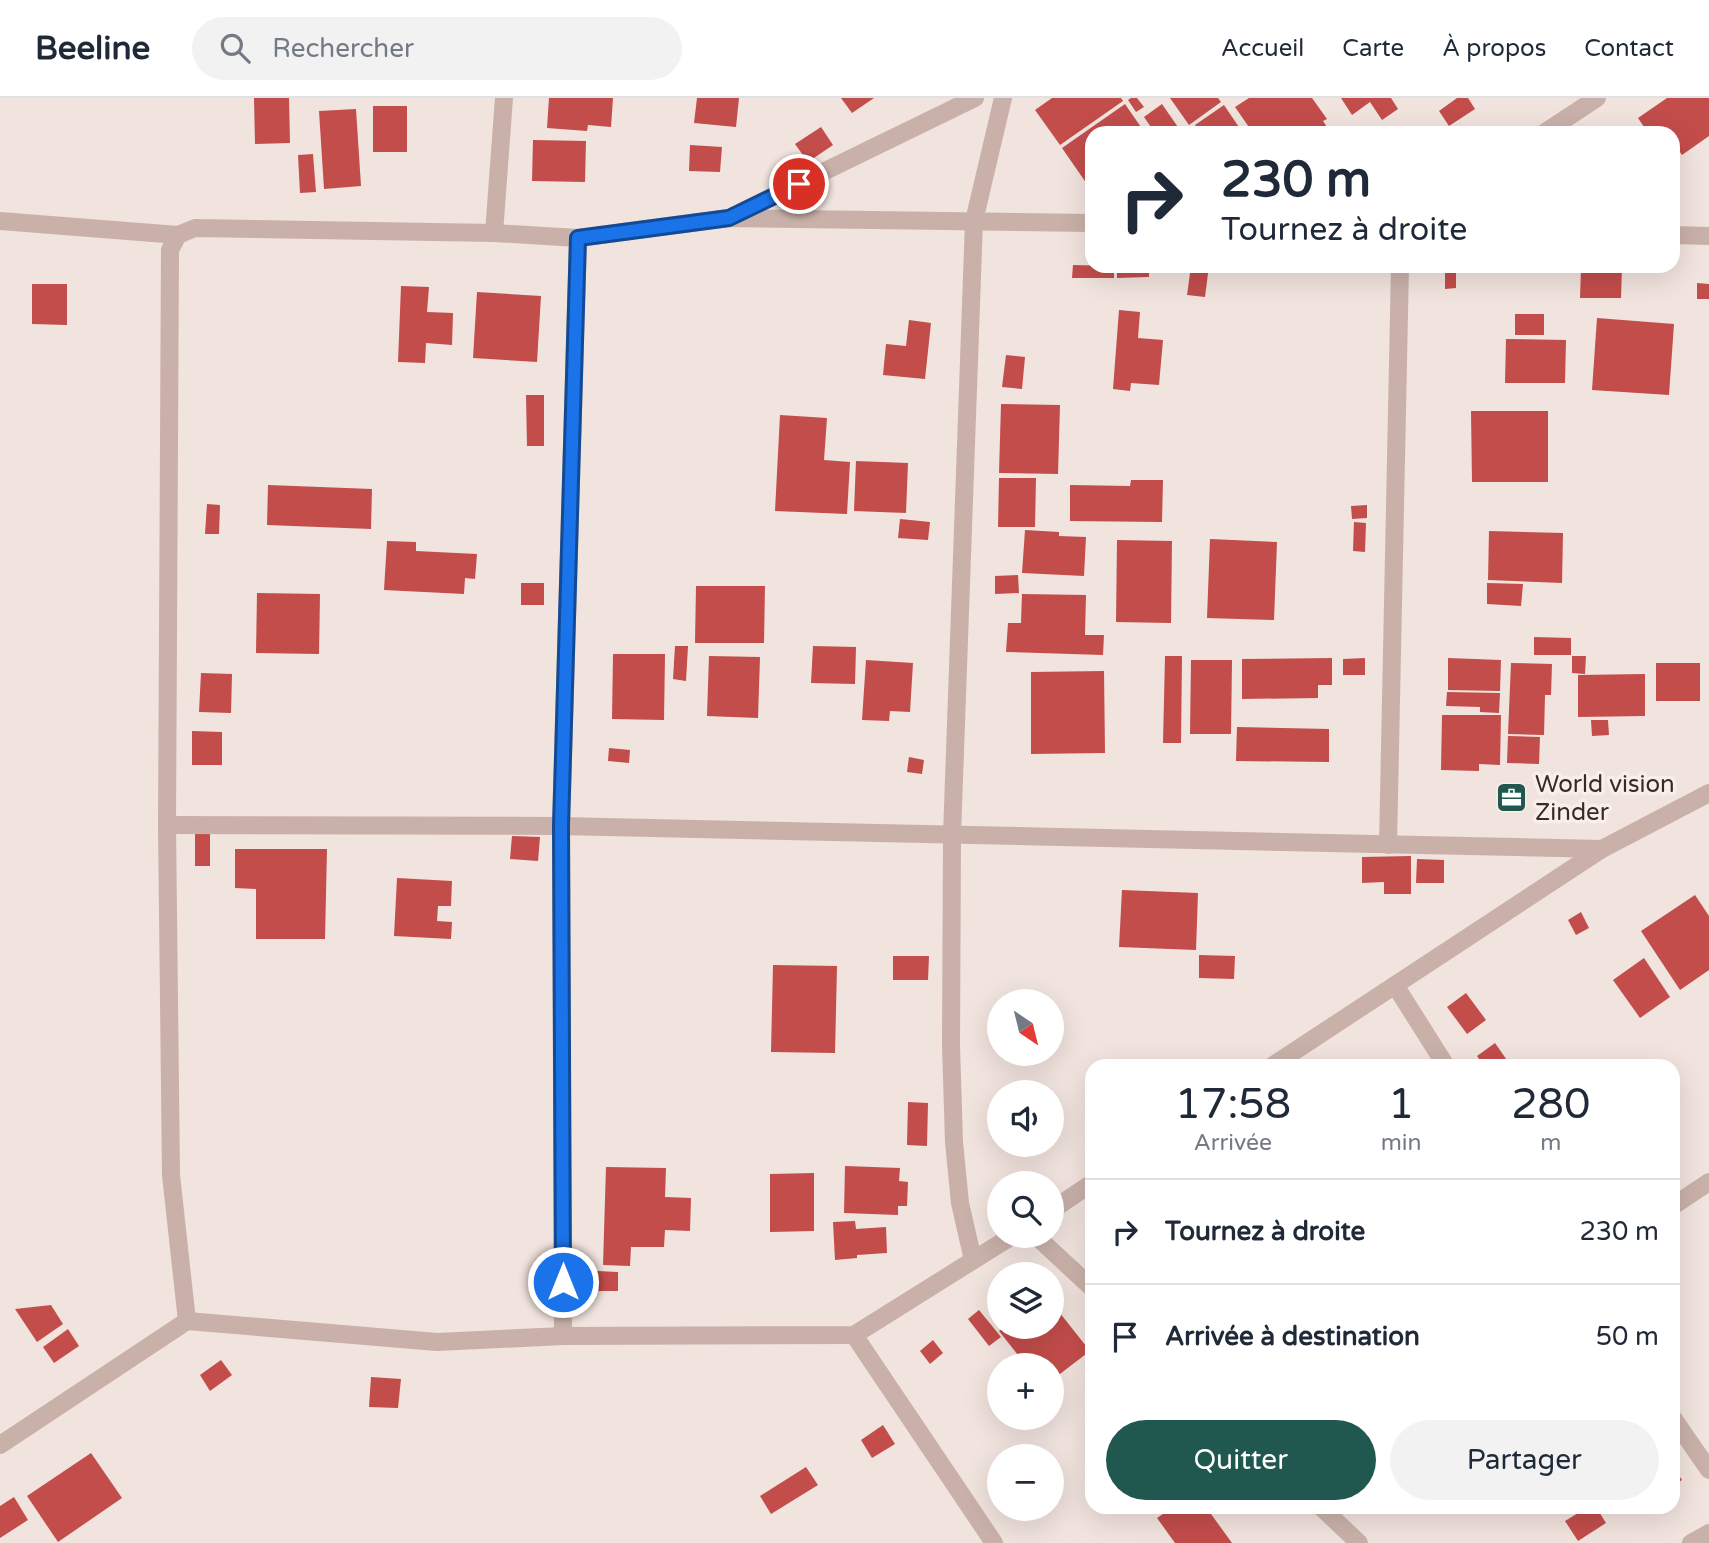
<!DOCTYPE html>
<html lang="fr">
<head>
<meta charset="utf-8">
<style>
  :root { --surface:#fff; --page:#f2f2f3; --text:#1f2937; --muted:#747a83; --line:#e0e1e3; --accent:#20574e }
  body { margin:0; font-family:"Varela Round",sans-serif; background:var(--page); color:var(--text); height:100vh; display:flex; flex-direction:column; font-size:26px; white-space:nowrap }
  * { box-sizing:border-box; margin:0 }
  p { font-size:23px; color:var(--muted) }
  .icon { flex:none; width:38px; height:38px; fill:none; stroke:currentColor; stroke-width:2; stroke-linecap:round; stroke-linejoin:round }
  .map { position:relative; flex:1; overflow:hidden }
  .side { position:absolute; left:1085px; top:961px; width:595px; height:455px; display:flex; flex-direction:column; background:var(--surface); border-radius:21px; box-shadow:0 7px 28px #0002 }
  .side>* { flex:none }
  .top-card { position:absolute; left:1085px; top:28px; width:595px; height:147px; border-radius:21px; box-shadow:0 7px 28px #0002; background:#fff; color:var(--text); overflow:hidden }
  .needle { width:46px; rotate:145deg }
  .fabs { position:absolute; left:987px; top:891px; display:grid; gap:14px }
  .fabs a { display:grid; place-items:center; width:77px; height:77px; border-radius:50%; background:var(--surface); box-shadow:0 7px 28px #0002; font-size:35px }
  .pin { position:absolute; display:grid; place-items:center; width:60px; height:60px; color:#fff; margin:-30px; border:4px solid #fff; border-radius:50%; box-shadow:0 2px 7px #0007 }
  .me { position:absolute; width:77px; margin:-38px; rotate:0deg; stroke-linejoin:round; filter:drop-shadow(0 0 5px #0008) }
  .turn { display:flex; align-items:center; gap:24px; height:147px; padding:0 21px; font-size:32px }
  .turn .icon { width:91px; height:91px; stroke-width:2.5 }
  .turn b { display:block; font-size:49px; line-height:60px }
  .eta { display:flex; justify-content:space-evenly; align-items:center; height:119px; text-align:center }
  .eta b { font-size:42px; font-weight:600; line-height:49px }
  .action { display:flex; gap:14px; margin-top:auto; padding:14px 21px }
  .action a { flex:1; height:80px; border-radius:42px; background:var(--accent); color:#fff; font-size:28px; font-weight:600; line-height:80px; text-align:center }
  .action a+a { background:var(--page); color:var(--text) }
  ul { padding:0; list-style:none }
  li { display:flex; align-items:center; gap:21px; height:105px; padding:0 21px; border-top:2px solid var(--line) }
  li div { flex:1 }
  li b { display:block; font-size:26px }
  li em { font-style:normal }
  header { display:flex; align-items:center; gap:42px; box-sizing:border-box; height:98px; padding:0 35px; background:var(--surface); border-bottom:2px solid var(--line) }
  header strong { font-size:33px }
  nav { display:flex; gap:38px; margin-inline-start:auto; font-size:24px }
  .search { width:490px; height:63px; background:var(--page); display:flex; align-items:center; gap:18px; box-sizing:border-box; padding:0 24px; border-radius:38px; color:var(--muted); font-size:26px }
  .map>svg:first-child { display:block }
  .building { fill:#c24d4b }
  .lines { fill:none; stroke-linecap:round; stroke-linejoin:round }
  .minor { stroke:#c9b1a9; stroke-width:18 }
  .route-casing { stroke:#114b97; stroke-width:18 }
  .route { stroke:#1a73e8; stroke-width:12 }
  .labels { text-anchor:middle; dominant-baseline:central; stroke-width:7; stroke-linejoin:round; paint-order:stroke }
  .poi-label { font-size:24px; fill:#372a29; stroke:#f9eee9; text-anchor:start }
</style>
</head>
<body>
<header>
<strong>Beeline</strong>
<div class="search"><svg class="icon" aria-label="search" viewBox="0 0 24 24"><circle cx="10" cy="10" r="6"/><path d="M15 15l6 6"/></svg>Rechercher</div>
<nav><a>Accueil</a><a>Carte</a><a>À propos</a><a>Contact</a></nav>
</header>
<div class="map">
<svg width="1709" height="1445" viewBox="0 0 1709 1445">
  <rect width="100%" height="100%" fill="#f1e3dd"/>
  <g class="building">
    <polygon points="254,0 289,0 290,45 255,46"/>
    <polygon points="549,0 613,0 611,29 588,27 587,33 547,30"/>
    <polygon points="697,0 739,0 736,29 694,25"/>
    <polygon points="841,0 874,0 852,15"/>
    <polygon points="1052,0 1121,0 1123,3 1060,47 1035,12"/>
    <polygon points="1131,0 1137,0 1144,9 1136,14 1128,2"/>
    <polygon points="1170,0 1218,0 1221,4 1189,27"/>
    <polygon points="1249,0 1312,0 1327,21 1323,23 1331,35 1253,35 1235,9"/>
    <polygon points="1341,0 1391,0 1398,11 1382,22 1370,4 1352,17"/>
    <polygon points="1457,0 1468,0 1475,11 1449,28 1439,13"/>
    <polygon points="1667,0 1709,0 1709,38 1682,57 1673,44 1673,35 1667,35 1664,31 1658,35 1648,35 1638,20"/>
    <polygon points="1125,6 1145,35 1092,35 1092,87 1089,89 1062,50"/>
    <polygon points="1162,6 1182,35 1155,35 1144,19"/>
    <polygon points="1224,7 1243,35 1201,35 1195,27"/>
    <rect x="373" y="8" width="34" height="46"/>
    <polygon points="356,11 361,88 324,91 319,13"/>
    <polygon points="821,29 833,47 808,64 795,46"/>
    <polygon points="533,42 586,43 585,84 532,83"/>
    <polygon points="690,47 722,49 720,74 689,73"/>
    <polygon points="313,56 316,94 300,95 298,57"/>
    <polygon points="1073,167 1114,168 1114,180 1072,180"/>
    <polygon points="1117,168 1149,168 1149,179 1117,180"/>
    <polygon points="1191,168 1209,168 1205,199 1187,197"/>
    <polygon points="1445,169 1456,169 1456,190 1445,191"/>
    <polygon points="1581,170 1622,170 1621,200 1580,200"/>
    <polygon points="1697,185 1709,186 1709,201 1697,201"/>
    <polygon points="32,186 67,186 67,227 32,226"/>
    <polygon points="401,188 429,189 427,214 453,215 452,247 426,245 425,265 398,264"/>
    <polygon points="477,194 541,198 537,264 473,260"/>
    <polygon points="1119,212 1140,214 1138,240 1163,242 1159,287 1131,285 1130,293 1113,291"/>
    <rect x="1515" y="216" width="29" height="21"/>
    <polygon points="1597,220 1674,226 1669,297 1592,292"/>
    <polygon points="909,222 931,225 925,281 883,277 886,246 906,248"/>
    <polygon points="1506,241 1566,242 1565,285 1505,285"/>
    <polygon points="1006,257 1025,259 1022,291 1002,289"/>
    <polygon points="526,297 544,297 544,348 527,348"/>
    <polygon points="1001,306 1060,307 1058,376 999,375"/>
    <polygon points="1471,313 1548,313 1548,384 1472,384"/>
    <polygon points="780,317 827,320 824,362 850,364 847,416 775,413"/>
    <polygon points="856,363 908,365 906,415 854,413"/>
    <polygon points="999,380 1036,380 1035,429 998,429"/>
    <polygon points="1131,382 1163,382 1162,424 1070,423 1070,387 1130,388"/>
    <polygon points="268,387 372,391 371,431 267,427"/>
    <polygon points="207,406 220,407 219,436 205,436"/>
    <polygon points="1367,407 1367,420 1352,421 1351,408"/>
    <polygon points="900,421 930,424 928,442 898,440"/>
    <polygon points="1354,424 1366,425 1365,454 1353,453"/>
    <polygon points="1025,432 1059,434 1059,438 1086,439 1084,478 1022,475"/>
    <polygon points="1489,433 1563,435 1562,485 1488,482"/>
    <polygon points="1210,441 1277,444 1274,522 1207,520"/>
    <polygon points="1117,442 1172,443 1171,525 1116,524"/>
    <polygon points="387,443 416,444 416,453 477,456 475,481 465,480 464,496 384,492"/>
    <polygon points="1018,477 1019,495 995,496 995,478"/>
    <rect x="521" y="485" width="23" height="22"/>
    <polygon points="1487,485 1523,486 1521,508 1487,506"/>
    <polygon points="696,488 765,488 764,545 695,545"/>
    <polygon points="257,495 320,496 319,556 256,555"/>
    <polygon points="1022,496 1086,497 1085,537 1104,537 1103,557 1006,554 1008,525 1021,525"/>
    <polygon points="1534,539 1571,540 1571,557 1534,557"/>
    <polygon points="675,548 688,548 686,583 673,581"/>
    <polygon points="813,548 856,549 855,586 811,585"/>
    <polygon points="613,556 665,556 664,622 612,621"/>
    <polygon points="709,558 760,559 758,620 707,618"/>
    <polygon points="1165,558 1182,558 1181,645 1163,645"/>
    <polygon points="1572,558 1586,558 1585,576 1572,575"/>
    <polygon points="1332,560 1332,587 1318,587 1318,600 1242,601 1242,561"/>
    <polygon points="1365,560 1365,577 1343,577 1343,561"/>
    <polygon points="1448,560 1501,562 1500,593 1448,592"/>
    <polygon points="866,562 913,565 910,614 890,613 889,623 862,622"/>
    <polygon points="1191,562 1232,562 1231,636 1190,636"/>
    <polygon points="1511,565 1552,566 1551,597 1545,597 1544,637 1508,636"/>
    <rect x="1656" y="565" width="44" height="38"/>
    <polygon points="1104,573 1105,655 1031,656 1031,574"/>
    <polygon points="201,575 232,576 231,615 199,614"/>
    <polygon points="1645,576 1645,618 1578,619 1578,577"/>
    <polygon points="1447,594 1500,595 1499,615 1480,614 1480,609 1446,608"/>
    <polygon points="1442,617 1501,617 1500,667 1479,666 1479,673 1441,672"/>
    <polygon points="1591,622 1608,622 1609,637 1592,638"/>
    <polygon points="1237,629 1329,631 1329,664 1236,663"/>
    <polygon points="192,633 222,634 222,667 192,667"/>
    <polygon points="1508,638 1540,639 1539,666 1507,665"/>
    <polygon points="609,650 630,652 629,665 608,663"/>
    <polygon points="909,659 924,662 922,676 907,674"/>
    <rect x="195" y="734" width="15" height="34"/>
    <polygon points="512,738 540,739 538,763 510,761"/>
    <polygon points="235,751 327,751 325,841 256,841 256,791 235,790"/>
    <polygon points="1411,758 1411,796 1384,796 1384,784 1362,785 1362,759"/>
    <polygon points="1417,761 1444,762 1444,785 1416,785"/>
    <polygon points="397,780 452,783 451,808 438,808 437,823 452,824 451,841 394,838"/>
    <polygon points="1122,792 1198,795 1196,852 1119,849"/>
    <polygon points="1695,797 1709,818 1709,872 1680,892 1641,833"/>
    <polygon points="1581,814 1589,830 1576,837 1568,822"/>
    <polygon points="1199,857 1235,858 1234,881 1199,880"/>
    <polygon points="893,858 929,858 928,882 893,882"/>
    <polygon points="1644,860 1670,899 1640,920 1613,882"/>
    <polygon points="773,867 837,868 835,955 771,954"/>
    <polygon points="1466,895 1486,922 1467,936 1447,909"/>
    <polygon points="1495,945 1511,968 1484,968 1477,958"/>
    <polygon points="1540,961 1545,968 1531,968"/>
    <polygon points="908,1004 928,1005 927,1048 907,1047"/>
    <polygon points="845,1068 900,1070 899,1083 908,1084 907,1108 898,1108 898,1117 844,1115"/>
    <polygon points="606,1069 666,1070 665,1099 691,1100 690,1133 665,1132 664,1149 631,1149 630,1168 603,1167"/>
    <polygon points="814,1075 814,1133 770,1134 770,1076"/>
    <polygon points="855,1123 856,1131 886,1129 887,1155 857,1157 857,1160 835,1162 833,1124"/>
    <polygon points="597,1173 618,1174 618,1193 596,1193"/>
    <polygon points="1052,1205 1090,1253 1052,1282 1052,1267 1026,1267 999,1233 1006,1228 1052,1228"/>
    <polygon points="51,1207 63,1226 37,1244 15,1211"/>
    <polygon points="979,1212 1001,1239 989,1248 968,1221"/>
    <polygon points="68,1231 79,1248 54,1265 43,1249"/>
    <polygon points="933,1242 943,1255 930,1266 920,1253"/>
    <polygon points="221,1262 232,1277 210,1293 200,1277"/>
    <polygon points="371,1279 401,1281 398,1310 369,1309"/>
    <polygon points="883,1327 895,1346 872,1360 861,1342"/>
    <polygon points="91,1355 122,1400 58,1444 27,1398"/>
    <polygon points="806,1369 818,1387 771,1416 760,1398"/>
    <polygon points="1673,1369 1682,1382 1673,1388"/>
    <polygon points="14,1399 28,1422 0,1440 0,1408"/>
    <polygon points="1173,1409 1221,1409 1211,1416 1232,1445 1175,1445 1157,1420"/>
    <polygon points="1588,1409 1596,1409 1606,1425 1578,1443 1565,1423"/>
  </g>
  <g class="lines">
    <g class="minor">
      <polyline points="1544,35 1597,0"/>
      <polyline points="733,118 975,0"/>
      <polyline points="0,123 178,137 195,130 494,135 578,140 729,120 1092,125"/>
      <polyline points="494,135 504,0"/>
      <polyline points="178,137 170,152 167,727 171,1077 187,1223 437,1244 563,1238 854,1237 1012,1138"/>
      <polyline points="1673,137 1709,138"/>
      <polyline points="167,727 561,728 1602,751"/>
      <polyline points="1388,747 1400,168"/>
      <polyline points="1395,887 1446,968"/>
      <polyline points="1272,968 1602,751 1709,695"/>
      <polyline points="1673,1108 1709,1084"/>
      <polyline points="1052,1112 1092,1085"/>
      <polyline points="1036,1138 1092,1190"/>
      <polyline points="973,1162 960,1105 954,1044 951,947 952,737 974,123 1003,0"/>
      <polyline points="854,1237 994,1445"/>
      <polyline points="563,1238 561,728 578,140"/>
      <polyline points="1673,1320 1709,1372"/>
      <polyline points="0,1347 187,1223"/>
      <polyline points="1321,1409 1359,1445"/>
      <polyline points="1691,1445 1709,1435"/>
    </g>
  </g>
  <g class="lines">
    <defs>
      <polyline id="route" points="563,1184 561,728 578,140 729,120 799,86"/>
    </defs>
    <use href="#route" class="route-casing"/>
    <use href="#route" class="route"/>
  </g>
  <defs>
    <symbol id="office-square" viewBox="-11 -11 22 22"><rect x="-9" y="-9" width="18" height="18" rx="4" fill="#20574e" stroke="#f9eee9"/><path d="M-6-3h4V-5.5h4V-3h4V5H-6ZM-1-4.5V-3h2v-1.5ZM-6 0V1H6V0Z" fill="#fff"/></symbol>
  </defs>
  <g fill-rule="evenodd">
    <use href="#office-square" x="1494" y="682" width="35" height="35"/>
  </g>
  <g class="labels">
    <g class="poi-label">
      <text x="1535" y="686">World vision<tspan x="1535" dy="28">Zinder</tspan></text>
    </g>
  </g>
</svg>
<div class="fabs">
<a><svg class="needle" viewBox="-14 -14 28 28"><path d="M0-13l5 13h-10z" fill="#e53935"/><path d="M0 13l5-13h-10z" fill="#747a83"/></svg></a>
<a><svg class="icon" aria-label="sound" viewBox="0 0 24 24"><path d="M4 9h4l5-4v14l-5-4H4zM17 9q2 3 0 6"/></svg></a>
<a><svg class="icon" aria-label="search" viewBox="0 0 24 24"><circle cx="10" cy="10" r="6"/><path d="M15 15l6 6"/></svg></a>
<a><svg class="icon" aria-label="layers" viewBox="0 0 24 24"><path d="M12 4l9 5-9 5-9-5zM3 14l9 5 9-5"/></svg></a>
<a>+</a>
<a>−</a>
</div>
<div class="pin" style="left:799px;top:86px;background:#d93025"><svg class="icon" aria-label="arrive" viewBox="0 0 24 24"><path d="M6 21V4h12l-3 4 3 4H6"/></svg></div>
<svg class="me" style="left:563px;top:1184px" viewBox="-20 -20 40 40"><circle r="17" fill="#1a73e8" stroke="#fff" stroke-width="3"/><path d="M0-11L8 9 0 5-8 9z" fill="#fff"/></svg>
<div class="top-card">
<div class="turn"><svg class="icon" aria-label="right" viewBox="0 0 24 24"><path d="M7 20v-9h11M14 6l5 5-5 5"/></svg><div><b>230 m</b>Tournez à droite</div></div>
</div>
<section class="side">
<div class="eta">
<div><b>17:58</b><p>Arrivée</p></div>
<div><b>1</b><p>min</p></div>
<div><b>280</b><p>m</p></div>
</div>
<ul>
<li><svg class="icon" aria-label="right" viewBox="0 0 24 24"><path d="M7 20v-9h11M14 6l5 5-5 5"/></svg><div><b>Tournez à droite</b></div><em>230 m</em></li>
<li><svg class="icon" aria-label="arrive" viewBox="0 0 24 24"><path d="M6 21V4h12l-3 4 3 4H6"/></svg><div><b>Arrivée à destination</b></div><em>50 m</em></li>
</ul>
<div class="action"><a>Quitter</a><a>Partager</a></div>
</section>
</div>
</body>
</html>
